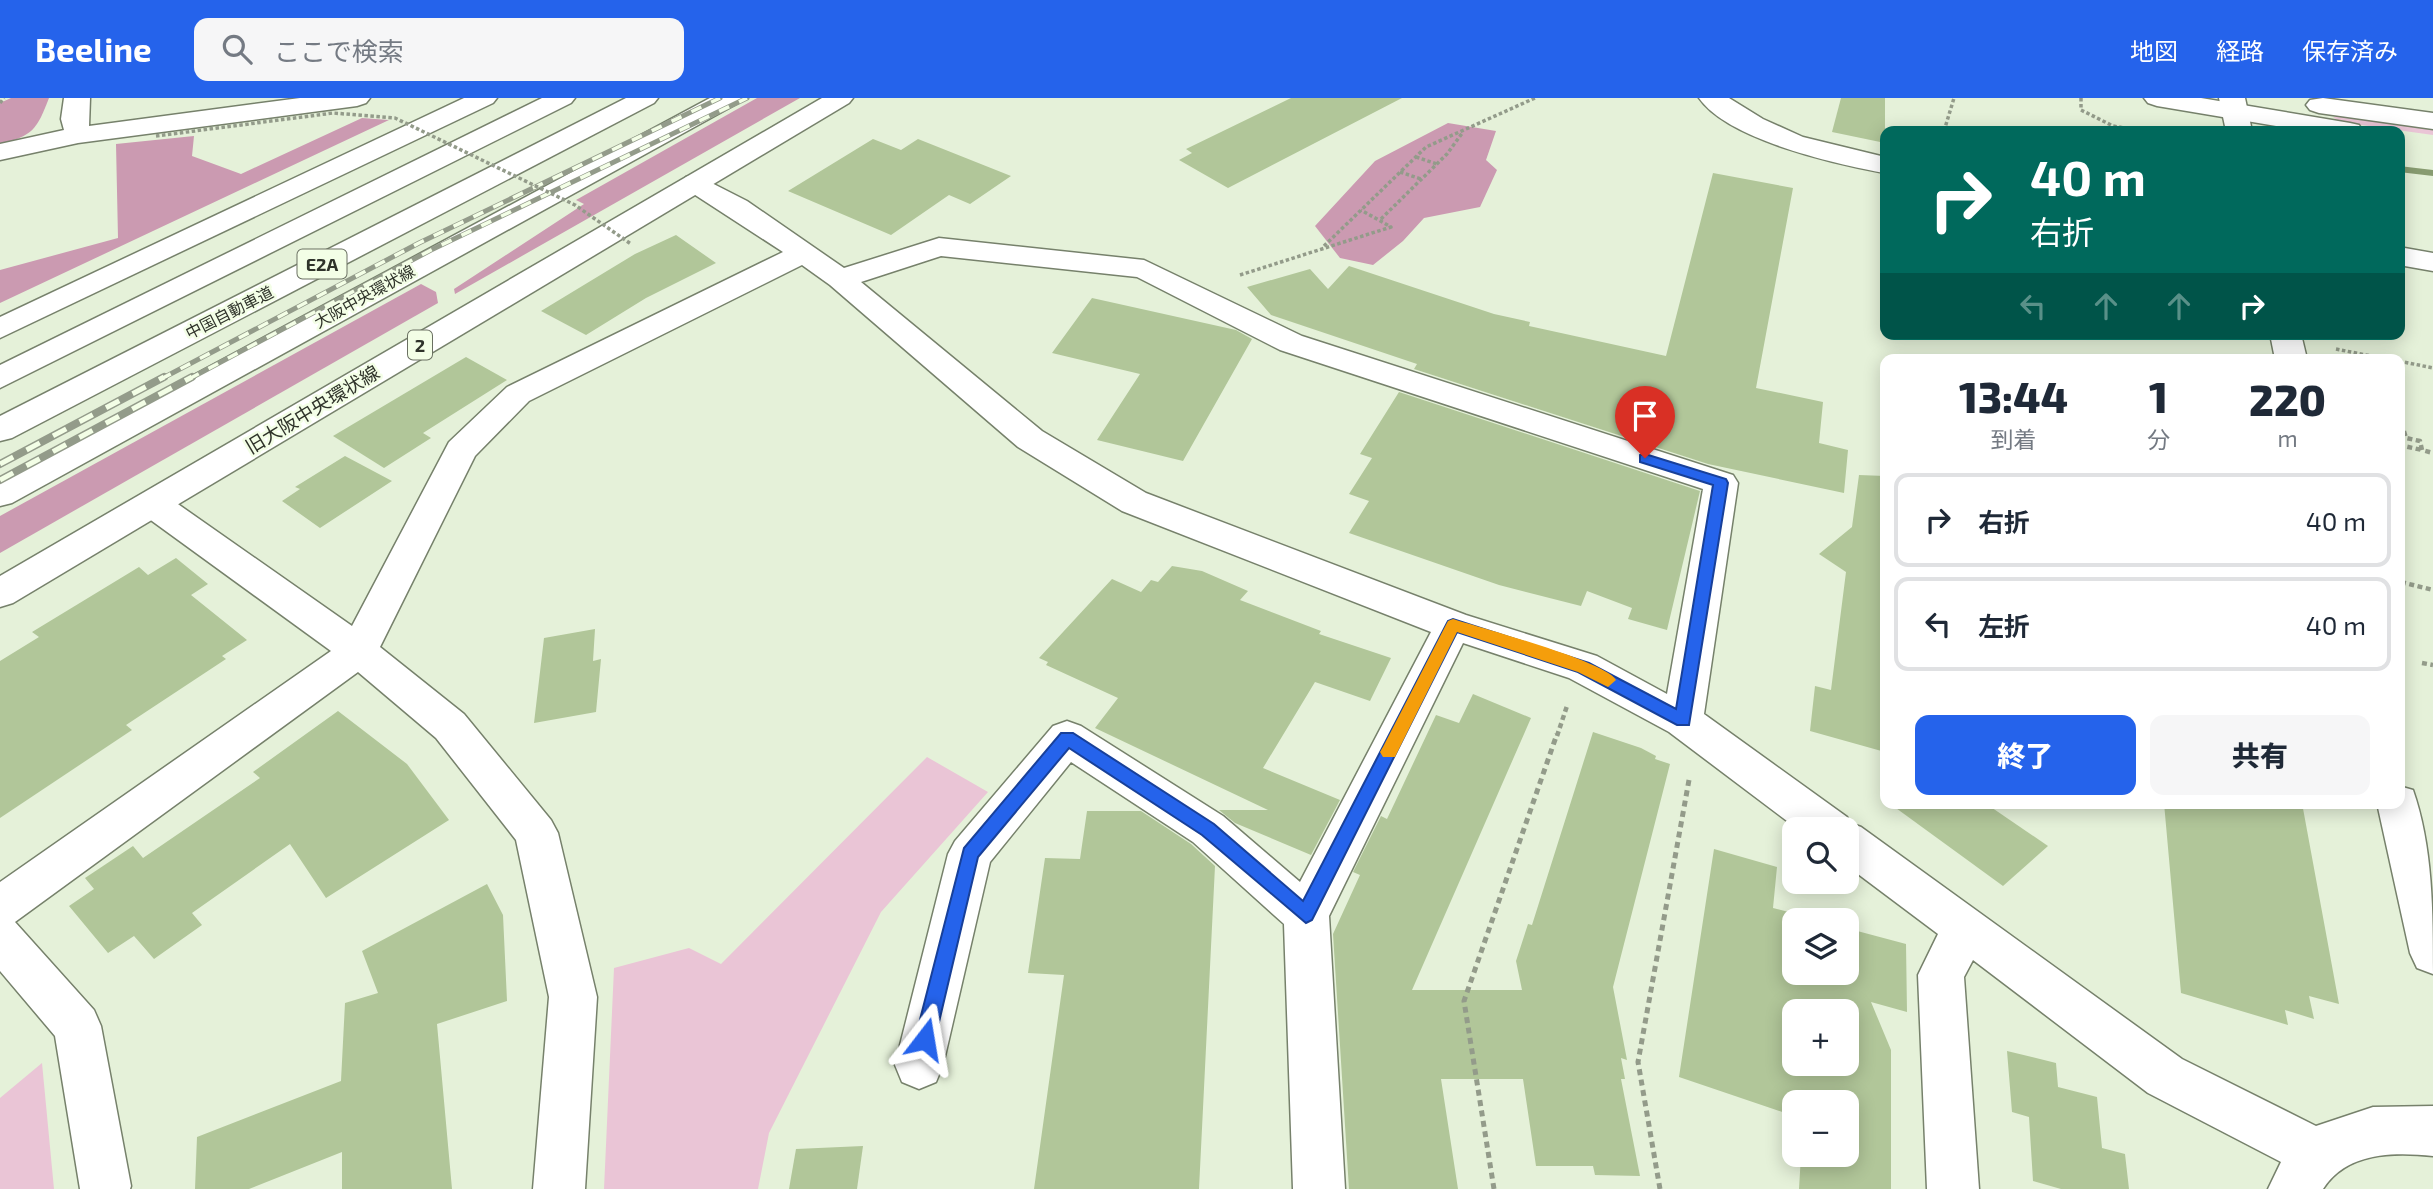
<!DOCTYPE html>
<html lang="ja">
<head>
<meta charset="utf-8">
<style>
  :root { --surface:#fff; --page:#f6f6f7; --text:#1f2937; --muted:#747a83; --line:#e0e1e3; --accent:#2563eb }
  body { margin:0; font-family:"Exo 2","Noto Sans JP",sans-serif; background:var(--page); color:var(--text); height:100vh; display:flex; flex-direction:column; font-size:26px; white-space:nowrap }
  * { box-sizing:border-box; margin:0 }
  p { font-size:23px; color:var(--muted) }
  .icon { flex:none; width:38px; height:38px; fill:none; stroke:currentColor; stroke-width:2; stroke-linecap:round; stroke-linejoin:round }
  .map { position:relative; flex:1; overflow:hidden }
  .panel { position:absolute; left:1880px; top:256px; width:525px; height:455px; display:flex; flex-direction:column; background:var(--surface); border-radius:14px; box-shadow:0 4px 18px #0003 }
  .panel>* { flex:none }
  .guide { position:absolute; left:1880px; top:28px; width:525px; height:214px; border-radius:14px; box-shadow:0 4px 18px #0003; background:#00695c; color:#fff; overflow:hidden }
  .controls { position:absolute; left:1782px; top:719px; display:grid; gap:14px }
  .controls a { display:grid; place-items:center; width:77px; height:77px; border-radius:14px; background:var(--surface); box-shadow:0 4px 18px #0003; font-size:35px }
  .pin { position:absolute; display:grid; place-items:center; width:60px; height:60px; color:#fff; margin:-72px -30px; border-radius:50% 50% 50% 0; rotate:-45deg; box-shadow:0 0 7px #0007 }
  .pin .icon { rotate:45deg }
  .me { position:absolute; width:77px; margin:-38px; rotate:14deg; stroke-linejoin:round; filter:drop-shadow(0 0 5px #0008) }
  .turn { display:flex; align-items:center; gap:24px; height:147px; padding:0 35px; font-size:32px }
  .turn .icon { width:91px; height:91px; stroke-width:2.5 }
  .turn b { display:block; font-size:49px; line-height:60px }
  .lanes { display:flex; align-items:center; height:66px; padding:0 35px; background:#0003; justify-content:center; gap:35px; direction:ltr }
  .lanes .off { opacity:.35 }
  .eta { display:flex; justify-content:space-evenly; align-items:center; height:119px; text-align:center }
  .eta b { font-size:42px; font-weight:800; line-height:49px }
  .action { display:flex; gap:14px; margin-top:auto; padding:14px 35px }
  .action a { flex:1; height:80px; border-radius:14px; background:var(--accent); color:#fff; font-size:28px; font-weight:800; line-height:80px; text-align:center }
  .action a+a { background:var(--page); color:var(--text) }
  ul { padding:0; list-style:none }
  li { display:flex; align-items:center; gap:21px; height:94px; margin:0 14px 10px; padding:0 21px; border:4px solid var(--line); border-radius:14px }
  li div { flex:1 }
  li b { display:block; font-size:26px }
  li em { font-style:normal }
  header { display:flex; align-items:center; gap:42px; box-sizing:border-box; height:98px; padding:0 35px; background:var(--accent); color:#fff }
  header strong { font-size:33px }
  nav { display:flex; gap:38px; margin-inline-start:auto; font-size:24px }
  .search { width:490px; height:63px; background:var(--page); display:flex; align-items:center; gap:18px; box-sizing:border-box; padding:0 24px; border-radius:14px; color:var(--muted); font-size:26px }
  .map>svg:first-child { display:block }
  .green { fill:#eac5d6 }
  .forest { fill:#cb9ab1 }
  .lines { fill:none; stroke-linecap:round; stroke-linejoin:round }
  .stream { fill:#889c71; fill-rule:evenodd }
  .building { fill:#b1c699; fill-rule:evenodd }
  .minor-casing { stroke:#76816b; stroke-width:3 }
  .major-casing { stroke:#76816b; stroke-width:3 }
  .highway-casing { stroke:#76816b; stroke-width:3 }
  .path-far2 { stroke:#939b8a; stroke-width:3.5; stroke-dasharray:3.5 2.5; stroke-linecap:butt }
  .path-far1 { stroke:#939b8a; stroke-width:4.5; stroke-dasharray:5 3.5; stroke-linecap:butt }
  .path { stroke:#939b8a; stroke-width:5; stroke-dasharray:6 4.5; stroke-linecap:butt }
  .minor { fill:#fff; fill-rule:evenodd }
  .major { fill:#fff; fill-rule:evenodd }
  .highway { fill:#fff; fill-rule:evenodd }
  .rail-far1-casing { stroke:#939b8a; stroke-width:5 }
  .rail-casing { stroke:#939b8a; stroke-width:8 }
  .rail-far1 { stroke:#f3fee6; stroke-width:3.5; stroke-dasharray:11; stroke-linecap:butt }
  .rail { stroke:#f3fee6; stroke-width:5; stroke-dasharray:15; stroke-linecap:butt }
  .path-bridge { stroke:#939b8a; stroke-width:3.5; stroke-dasharray:3.5 2.5; stroke-linecap:butt }
  .route { fill:#2563eb; stroke:#184099; stroke-width:2 }
  .slow { fill:#f59e0b }
  .labels { text-anchor:middle; dominant-baseline:central; stroke-width:5; stroke-linejoin:round; paint-order:stroke }
  .far-street-label { font-size:16px; fill:#2f332a; stroke:#f3fee6 }
  .shield { fill:#f3fee6; stroke:#6a7062; stroke-width:2 }
  .shield-label { font-size:18px; font-weight:bold; fill:#2f332a }
  .street-label { font-size:19px; fill:#2f332a; stroke:#f3fee6 }
</style>
</head>
<body>
<header>
<strong>Beeline</strong>
<div class="search"><svg class="icon" aria-label="search" viewBox="0 0 24 24"><circle cx="10" cy="10" r="6"/><path d="M15 15l6 6"/></svg>ここで検索</div>
<nav><a>地図</a><a>経路</a><a>保存済み</a></nav>
</header>
<div class="map">
<svg width="2433" height="1091" viewBox="0 0 2433 1091">
  <rect width="100%" height="100%" fill="#e5f1d9"/>
  <g class="green">
    <polygon points="2340,18 2433,31 2433,37 2340,24 2333,19"/>
    <polygon points="927,659 988,694 881,814 769,1035 758,1091 604,1091 614,870 689,850 721,866"/>
    <polygon points="42,965 54,1091 0,1091 0,1000"/>
  </g>
  <g class="forest">
    <path d="M11 0H49C37 31 33 38 0 46V5Z"/>
    <polygon points="757,0 800,0 455,196 454,191 584,106 576,102"/>
    <polygon points="362,20 389,22 0,205 0,172 118,140 116,46 194,38 192,58 241,76"/>
    <polygon points="1448,25 1496,33 1486,62 1497,72 1480,109 1424,120 1403,143 1373,167 1340,160 1315,128 1375,63"/>
    <polygon points="421,186 436,194 438,205 0,455 0,418"/>
  </g>
  <g class="lines">
    <polygon class="stream" points="2399,68 2433,72 2433,78 2399,74"/>
  </g>
  <g class="building">
    <polygon points="1291,0 1402,0 1228,90 1179,62 1192,55 1186,51"/>
    <polygon points="1841,0 1885,0 1885,45 1832,34"/>
    <polygon points="873,41 901,52 918,41 1011,78 970,106 949,97 891,137 788,93"/>
    <polygon points="1713,75 1793,90 1756,290 1823,304 1819,345 1848,352 1844,395 1708,366 1414,271 1417,266 1271,217 1247,189 1310,171 1328,191 1349,168 1494,216 1530,224 1529,228 1666,258"/>
    <polygon points="676,137 716,165 646,200 586,237 541,213 635,156"/>
    <polygon points="1092,200 1236,232 1252,241 1183,363 1097,342 1140,276 1052,255"/>
    <polygon points="466,259 507,282 423,335 431,340 384,370 333,338"/>
    <polygon points="1399,294 1700,393 1667,532 1628,521 1632,510 1587,493 1581,508 1499,487 1349,435 1369,403 1349,396 1372,360 1360,356"/>
    <polygon points="345,358 392,383 320,430 282,403 300,391 295,389"/>
    <polygon points="1859,377 1885,378 1885,654 1810,633 1815,588 1831,592 1846,474 1819,456 1852,429"/>
    <polygon points="176,460 208,486 191,497 247,542 222,558 226,561 126,627 132,632 0,720 0,563 39,539 32,534 139,469 148,477"/>
    <polygon points="1172,468 1202,473 1248,493 1240,502 1321,533 1319,536 1391,560 1370,603 1315,584 1263,670 1340,702 1311,757 1235,725 1219,712 1268,712 1095,630 1118,600 1046,567 1048,564 1039,560 1112,481 1141,494 1151,482 1158,484"/>
    <polygon points="595,531 593,563 601,561 596,614 534,625 544,540"/>
    <polygon points="1473,596 1531,620 1412,892 1522,892 1516,863 1528,826 1532,827 1593,634 1641,650 1656,658 1655,661 1670,666 1613,889 1627,962 1621,960 1625,981 1621,981 1640,1078 1595,1077 1593,1068 1536,1068 1523,981 1441,981 1458,1091 1349,1091 1333,836 1360,777 1353,774 1381,718 1387,721 1436,617 1459,625"/>
    <polygon points="338,613 407,666 449,722 326,800 290,746 192,815 202,827 154,861 134,838 108,855 69,808 94,791 85,780 133,748 143,760 260,680 253,674"/>
    <polygon points="1889,705 1985,705 2048,748 2003,788"/>
    <polygon points="2164,705 2302,705 2339,906 2309,898 2314,921 2285,912 2288,927 2181,895"/>
    <polygon points="1087,713 1141,713 1191,746 1215,768 1199,1091 1034,1091 1064,877 1028,875 1045,760 1080,761"/>
    <path d="M1714 751 1777 769 1773 810 1820 822H1794V875H1846V830L1906 846 1907 914 1871 904 1891 952V1091H1799L1801 1057H1846V1004H1794V1018L1679 979ZM1794 914H1846V966H1794Z"/>
    <polygon points="487,786 503,817 507,903 437,926 452,1091 342,1091 342,1054 249,1091 195,1091 197,1039 341,983 345,905 378,895 362,853"/>
    <polygon points="2007,953 2056,965 2058,989 2097,999 2102,1050 2125,1056 2129,1091 2061,1091 2033,1083 2029,1019 2012,1014"/>
    <polygon points="863,1048 857,1091 789,1091 796,1051"/>
  </g>
  <g class="lines">
    <defs>
      <g id="minor">
        <polygon points="64,0 90,0 89,28 300,0 370,0 366,5 357,8 78,45 0,62 0,46 64,32 61,21"/>
        <path d="M1699 0H1729L1763 21 1803 39 1885 59V75C1836 66 1728 42 1699 0Z"/>
        <polygon points="2219,0 2245,0 2252,33 2226,33"/>
        <path d="M696 77 747 103 844 170 939 140 1144 162 1302 238 1733 377 1738 385 1704 616 1847 719 1850 725 1861 729 2182 961 2316 1028 2373 1009 2433 1008V1058C2393 1054 2347 1054 2323 1091H2268L2281 1064 2148 995 1973 862 1964 879 1979 1091H1927L1918 877 1938 836 1846 767V732H1799L1669 634 1569 580 1463 545 1329 818 1345 1091H1293L1284 826 1193 744 1071 664 990 764 943 967 936 984 919 991 902 984 895 967 948 756 955 743 1053 628 1067 623 1081 628 1223 718 1300 784 1431 534 1122 413 1018 349 830 187 802 167 529 303 475 358 380 549 464 616 551 722 558 735 597 899 585 1091H533L549 899 516 742 436 640 358 574 15 824 94 912 101 928 131 1088 130 1091H80L55 938 0 873V784L331 553 141 415 135 406 141 397 153 394 165 397 352 528 449 344 507 289 783 154 686 91 682 85 686 79ZM941 158 1137 179 1280 252 1703 391 1667 596 1597 558 1466 517 1146 395 1042 333 861 184Z"/>
        <polygon points="2399,149 2433,155 2433,173 2399,167"/>
        <polygon points="2270,236 2301,236 2307,261 2275,261"/>
        <path d="M2399 688 2413 692C2433 749 2433 815 2433 876L2417 870 2410 855 2377 705H2399Z"/>
      </g>
      <g id="major">
        <polygon points="464,0 497,0 493,5 0,240 0,219"/>
        <polygon points="710,0 742,0 738,5 12,405 0,408 0,381"/>
        <polygon points="822,0 853,0 849,5 13,505 0,509 0,478"/>
        <polygon points="2144,0 2201,0 2350,25 2359,27 2363,33 2306,33 2157,8 2148,5"/>
        <polygon points="2323,0 2433,15 2433,31 2319,15 2310,12 2306,7 2310,2"/>
      </g>
      <g id="highway">
        <polygon points="542,0 575,0 571,5 0,290 0,267"/>
        <polygon points="626,0 658,0 654,5 12,340 0,343 0,318"/>
      </g>
    </defs>
    <use href="#minor" class="minor-casing"/>
    <use href="#major" class="major-casing"/>
    <use href="#highway" class="highway-casing"/>
    <g class="path-far2">
      <polyline points="2081,0 2081,12 2113,28 2141,33"/>
      <polyline points="0,5 4,0"/>
      <polyline points="1944,33 1954,0"/>
      <polyline points="1416,59 1437,66"/>
      <polyline points="1400,74 1421,81"/>
      <polyline points="1381,121 1447,56 1463,34"/>
      <polyline points="1324,148 1426,49 1535,0"/>
      <polyline points="1240,177 1391,129 1361,112"/>
      <polyline points="2336,251 2386,261"/>
      <polyline points="2399,263 2433,270"/>
    </g>
    <g class="path-far1">
      <polyline points="2399,317 2406,340 2420,343 2422,352 2433,355"/>
      <polyline points="2399,347 2422,352"/>
      <polyline points="2401,484 2433,492"/>
      <polyline points="2422,565 2433,567"/>
      <polyline points="1557,638 1567,608"/>
    </g>
    <g class="path">
      <polyline points="1494,1091 1464,903 1557,636"/>
      <polyline points="1660,1091 1638,964 1689,682"/>
    </g>
    <use href="#minor" class="minor"/>
    <use href="#major" class="major"/>
    <use href="#highway" class="highway"/>
    <defs>
      <g id="rail-far1">
        <polyline points="161,281 419,145 720,0"/>
        <polyline points="189,281 431,152 747,0"/>
      </g>
      <g id="rail">
        <polyline points="0,366 164,279"/>
        <polyline points="0,382 192,279"/>
      </g>
    </defs>
    <use href="#rail-far1" class="rail-far1-casing"/>
    <use href="#rail" class="rail-casing"/>
    <use href="#rail-far1" class="rail-far1"/>
    <use href="#rail" class="rail"/>
    <polyline class="path-bridge" points="156,38 333,15 395,20 575,107 631,146"/>
  </g>
  <polygon class="route" points="1645,356 1726,381 1728,385 1689,627 1677,627 1578,574 1457,534 1312,822 1306,825 1202,737 1069,650 978,759 935,941 932,948 925,950 918,948 915,941 964,750 1061,635 1073,635 1214,726 1303,803 1448,523 1453,521 1589,565 1676,611 1713,387 1640,364 1640,357"/>
  <path class="slow" d="M1453 521C1481 530 1605 563 1616 582L1608 589 1578 574 1457 534 1395 659H1383L1380 654 1383 649 1448 523Z"/>
  <g class="labels">
    <g class="far-street-label">
      <text transform="translate(364 198) rotate(-29)">大阪中央環状線</text>
      <text transform="translate(229 214) rotate(-27)">中国自動車道</text>
    </g>
    <g class="shield">
      <rect x="297.5" y="151.5" width="49" height="29" rx="5"/>
      <rect x="408" y="232.5" width="24" height="29" rx="5"/>
    </g>
    <g class="shield-label">
      <text x="322" y="166">E2A</text>
      <text x="420" y="247">2</text>
    </g>
    <g class="street-label">
      <text transform="translate(312 311) rotate(-31)">旧大阪中央環状線</text>
    </g>
  </g>
</svg>
<div class="controls">
<a><svg class="icon" aria-label="search" viewBox="0 0 24 24"><circle cx="10" cy="10" r="6"/><path d="M15 15l6 6"/></svg></a>
<a><svg class="icon" aria-label="layers" viewBox="0 0 24 24"><path d="M12 4l9 5-9 5-9-5zM3 14l9 5 9-5"/></svg></a>
<a>+</a>
<a>−</a>
</div>
<div class="pin" style="left:1645px;top:360px;background:#d93025"><svg class="icon" aria-label="arrive" viewBox="0 0 24 24"><path d="M6 21V4h12l-3 4 3 4H6"/></svg></div>
<svg class="me" style="left:925px;top:941px" viewBox="-20 -20 40 40"><path d="M0-17L14 15 0 8-14 15z" fill="#2563eb" stroke="#fff" stroke-width="4"/></svg>
<div class="guide">
<div class="turn"><svg class="icon" aria-label="right" viewBox="0 0 24 24"><path d="M7 20v-9h11M14 6l5 5-5 5"/></svg><div><b>40 m</b>右折</div></div>
<div class="lanes"><svg class="icon off" aria-label="left" viewBox="0 0 24 24"><path d="M17 20v-9H6M10 6l-5 5 5 5"/></svg><svg class="icon off" aria-label="ahead" viewBox="0 0 24 24"><path d="M12 20V5M6 11l6-6 6 6"/></svg><svg class="icon off" aria-label="ahead" viewBox="0 0 24 24"><path d="M12 20V5M6 11l6-6 6 6"/></svg><svg class="icon" aria-label="right" viewBox="0 0 24 24"><path d="M7 20v-9h11M14 6l5 5-5 5"/></svg></div>
</div>
<section class="panel">
<div class="eta">
<div><b>13:44</b><p>到着</p></div>
<div><b>1</b><p>分</p></div>
<div><b>220</b><p>m</p></div>
</div>
<ul>
<li><svg class="icon" aria-label="right" viewBox="0 0 24 24"><path d="M7 20v-9h11M14 6l5 5-5 5"/></svg><div><b>右折</b></div><em>40 m</em></li>
<li><svg class="icon" aria-label="left" viewBox="0 0 24 24"><path d="M17 20v-9H6M10 6l-5 5 5 5"/></svg><div><b>左折</b></div><em>40 m</em></li>
</ul>
<div class="action"><a>終了</a><a>共有</a></div>
</section>
</div>
</body>
</html>
